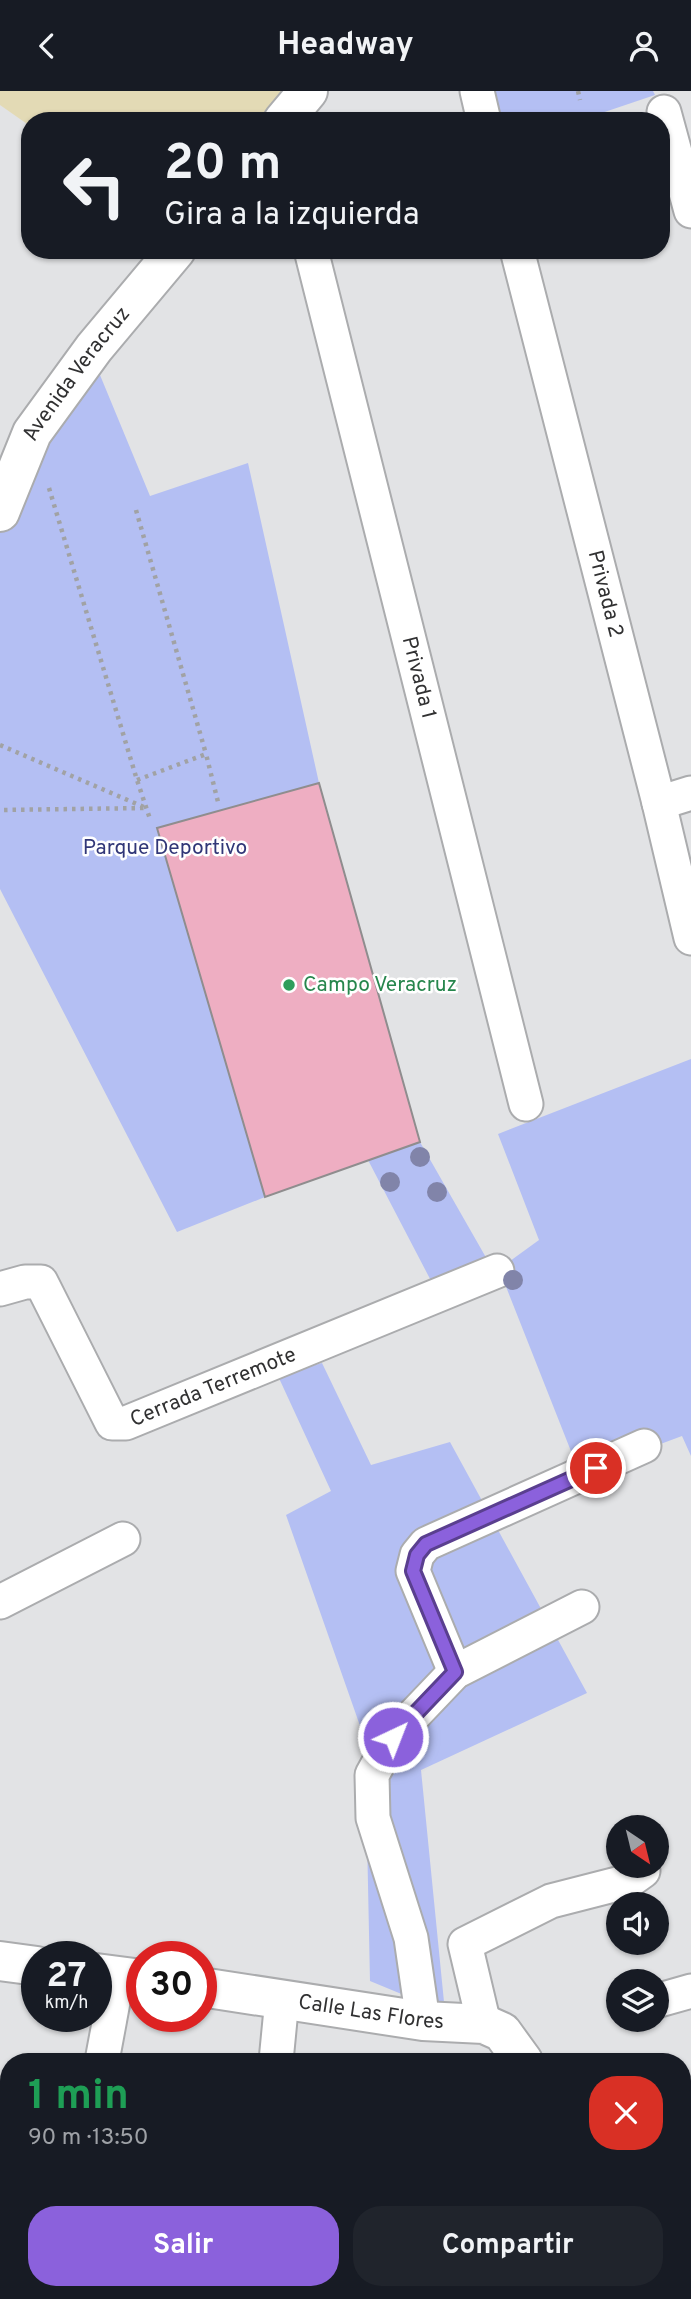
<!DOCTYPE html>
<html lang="es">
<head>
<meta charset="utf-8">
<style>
  :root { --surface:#171b24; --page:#20242c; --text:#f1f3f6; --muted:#9ea1a6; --accent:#8b61dc }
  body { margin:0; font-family:Overpass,sans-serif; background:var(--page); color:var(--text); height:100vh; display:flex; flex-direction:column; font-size:26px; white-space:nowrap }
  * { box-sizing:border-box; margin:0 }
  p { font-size:23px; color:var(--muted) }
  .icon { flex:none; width:38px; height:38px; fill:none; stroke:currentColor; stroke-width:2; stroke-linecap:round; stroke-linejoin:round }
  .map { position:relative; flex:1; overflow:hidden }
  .details { position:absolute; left:0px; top:1962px; width:691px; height:247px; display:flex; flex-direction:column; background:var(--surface); border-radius:28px 28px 0 0; box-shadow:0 2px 5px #0004 }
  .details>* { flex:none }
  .hud { position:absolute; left:21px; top:21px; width:649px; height:147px; border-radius:28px; box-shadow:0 2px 5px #0004; background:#171b24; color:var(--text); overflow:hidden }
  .needle { width:46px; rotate:145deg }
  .tools { position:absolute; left:606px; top:1724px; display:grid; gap:14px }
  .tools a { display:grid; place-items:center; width:63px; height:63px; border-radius:50%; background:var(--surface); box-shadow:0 2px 5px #0004; font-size:35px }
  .speed { position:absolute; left:21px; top:1850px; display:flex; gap:14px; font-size:35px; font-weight:700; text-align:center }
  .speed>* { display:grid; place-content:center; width:91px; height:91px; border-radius:50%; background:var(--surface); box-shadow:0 2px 5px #0004; line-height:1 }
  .speed small { font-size:18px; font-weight:400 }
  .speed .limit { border:10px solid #d22; background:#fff; color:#111 }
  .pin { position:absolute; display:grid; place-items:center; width:60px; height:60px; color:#fff; margin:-30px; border:4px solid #fff; border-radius:50%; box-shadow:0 2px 7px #0007 }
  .me { position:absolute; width:77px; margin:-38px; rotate:43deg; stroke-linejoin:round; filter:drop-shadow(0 0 5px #0008) }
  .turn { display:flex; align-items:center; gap:24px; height:147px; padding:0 28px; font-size:32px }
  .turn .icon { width:91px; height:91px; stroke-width:2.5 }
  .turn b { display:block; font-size:49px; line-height:60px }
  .round { display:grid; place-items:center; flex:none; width:74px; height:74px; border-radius:28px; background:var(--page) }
  .head { display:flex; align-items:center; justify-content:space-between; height:119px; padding:0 28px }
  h1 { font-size:42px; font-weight:700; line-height:52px; color:#1e9e55 }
  .cta { display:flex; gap:14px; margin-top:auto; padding:14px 28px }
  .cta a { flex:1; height:80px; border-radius:28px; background:var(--accent); color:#fff; font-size:28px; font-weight:700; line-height:80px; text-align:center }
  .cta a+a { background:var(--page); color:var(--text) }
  header { display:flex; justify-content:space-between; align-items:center; height:91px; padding:0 28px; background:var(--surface); font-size:32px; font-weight:700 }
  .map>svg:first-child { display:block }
  .green { fill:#b4bff3 }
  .sand { fill:#e3dab5 }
  .building { fill:#eeaec2; stroke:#8f8d8e; stroke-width:2 }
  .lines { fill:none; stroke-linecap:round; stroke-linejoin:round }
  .minor-casing { stroke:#abacae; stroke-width:37 }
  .tertiary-casing { stroke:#abacae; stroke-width:42 }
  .path { stroke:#a1a2a4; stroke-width:4.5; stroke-dasharray:3.5 5; stroke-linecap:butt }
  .minor { stroke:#fff; stroke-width:33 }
  .tertiary { stroke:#fff; stroke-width:38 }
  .tree { fill:#8184a9 }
  .route-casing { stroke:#5a3f8f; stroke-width:18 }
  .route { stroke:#8b61dc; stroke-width:12 }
  .leisure-dot { fill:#2e9e5b; stroke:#fff; stroke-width:2.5 }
  .labels { text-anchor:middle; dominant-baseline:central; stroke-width:5; stroke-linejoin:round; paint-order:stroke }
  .street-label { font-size:21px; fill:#313132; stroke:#fff }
  .park-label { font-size:21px; fill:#313778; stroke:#fff }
  .leisure-label { font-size:21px; fill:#27864d; stroke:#fff; text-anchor:start }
</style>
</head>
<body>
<header><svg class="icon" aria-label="back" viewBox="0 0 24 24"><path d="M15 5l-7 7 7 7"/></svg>Headway<svg class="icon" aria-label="person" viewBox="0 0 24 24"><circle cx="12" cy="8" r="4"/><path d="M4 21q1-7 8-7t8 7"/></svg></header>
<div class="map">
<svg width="691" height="2208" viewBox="0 0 691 2208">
  <rect width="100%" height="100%" fill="#e2e3e5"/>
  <g class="green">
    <polygon points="476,0 653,0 655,4 578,30 483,30"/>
    <polygon points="88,255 150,405 248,372 319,692 420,1051 496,1184 440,1207 368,1069 265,1106 177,1141 0,798 0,439"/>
    <polygon points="691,968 691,1365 682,1345 580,1383 499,1178 539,1149 498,1043"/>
    <polygon points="322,1272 371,1374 450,1351 587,1602 421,1679 445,1921 370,1890 365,1649 286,1424 331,1400 278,1285"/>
    <polygon points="478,2200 675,2200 682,2208 452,2208"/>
  </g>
  <polygon class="sand" points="0,0 302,0 277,30 30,30 30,35 0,14"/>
  <polygon class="building" points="319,692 420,1051 265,1106 157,737"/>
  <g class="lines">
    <defs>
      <g id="minor">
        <polyline points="477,0 484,30"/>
        <polyline points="664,21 691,120"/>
        <path id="s1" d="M311 159 526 1013"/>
        <path id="s2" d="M517 159 659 712 691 847"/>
        <polyline points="659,712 691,702"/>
        <path id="s3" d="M0 1198 25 1191H41L112 1332H126L497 1180"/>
        <polyline points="0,1511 123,1448"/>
        <polyline points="455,1581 413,1480 417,1464 426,1453 644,1355"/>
        <polyline points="656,1910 691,1900"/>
        <polyline points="423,1930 411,1847 373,1727 372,1684 393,1646 455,1581 582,1516"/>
        <polyline points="484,1933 465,1853 551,1810 629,1790 643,1780"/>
        <polyline points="102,1970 118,1884"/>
        <polyline points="276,1970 282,1908"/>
        <polyline points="0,2142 9,2147"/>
      </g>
      <g id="tertiary">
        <polyline points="283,30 308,0"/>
        <path id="s4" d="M0 421 32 342 94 257 176 159"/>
        <polyline points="0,1870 37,1875"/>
        <polyline points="96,1882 142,1888"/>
        <path id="s5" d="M201 1896 423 1930 484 1933 502 1941 523 1970"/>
        <polyline points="682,2191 691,2203"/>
      </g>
    </defs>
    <use href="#minor" class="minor-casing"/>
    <use href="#tertiary" class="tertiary-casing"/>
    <g class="path">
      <polyline points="578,0 580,9"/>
      <polyline points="49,397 137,689 150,728"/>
      <polyline points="136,419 206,663"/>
      <polyline points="0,654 146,717 0,719"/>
      <polyline points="137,689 206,663 218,711"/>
      <polyline points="605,2200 610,2208"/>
      <polyline points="479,2208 505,2200"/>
    </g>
    <use href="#minor" class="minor"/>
    <use href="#tertiary" class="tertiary"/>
  </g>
  <g class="tree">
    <circle cx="420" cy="1066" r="10"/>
    <circle cx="390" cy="1091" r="10"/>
    <circle cx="437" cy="1101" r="10"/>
    <circle cx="513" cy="1189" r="10"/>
  </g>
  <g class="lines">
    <defs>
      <polyline id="route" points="393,1646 455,1581 413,1480 417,1464 426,1453 596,1377"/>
    </defs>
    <use href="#route" class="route-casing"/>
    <use href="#route" class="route"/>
  </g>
  <circle class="leisure-dot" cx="289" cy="894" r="7"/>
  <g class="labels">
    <g class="street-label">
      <text stroke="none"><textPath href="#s4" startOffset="159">Avenida Veracruz</textPath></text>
      <text stroke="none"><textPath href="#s2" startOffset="355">Privada 2</textPath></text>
      <text stroke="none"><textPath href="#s1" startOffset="441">Privada 1</textPath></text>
      <text stroke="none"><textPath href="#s3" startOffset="308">Cerrada Terremote</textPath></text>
      <text stroke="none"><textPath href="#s5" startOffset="172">Calle Las Flores</textPath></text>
    </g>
    <g class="park-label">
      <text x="165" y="757">Parque Deportivo</text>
    </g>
    <g class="leisure-label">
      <text x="303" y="894">Campo Veracruz</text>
    </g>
  </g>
</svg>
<div class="tools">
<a><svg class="needle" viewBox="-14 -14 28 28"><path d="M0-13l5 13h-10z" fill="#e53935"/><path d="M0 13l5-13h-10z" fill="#9ea1a6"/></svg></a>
<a><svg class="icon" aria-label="sound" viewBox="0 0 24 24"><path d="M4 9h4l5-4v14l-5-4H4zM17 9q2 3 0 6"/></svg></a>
<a><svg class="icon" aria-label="layers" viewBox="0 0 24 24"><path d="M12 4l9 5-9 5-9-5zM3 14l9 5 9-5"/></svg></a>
</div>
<div class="speed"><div>27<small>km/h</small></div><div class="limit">30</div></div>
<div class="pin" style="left:596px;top:1377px;background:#d93025"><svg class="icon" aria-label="arrive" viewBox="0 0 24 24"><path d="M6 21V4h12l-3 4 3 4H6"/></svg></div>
<svg class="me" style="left:393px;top:1646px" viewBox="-20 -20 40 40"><circle r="17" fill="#8b61dc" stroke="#fff" stroke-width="3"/><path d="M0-11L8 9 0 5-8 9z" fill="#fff"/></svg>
<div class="hud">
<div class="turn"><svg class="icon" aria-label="left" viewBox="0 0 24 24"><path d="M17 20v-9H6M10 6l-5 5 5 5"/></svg><div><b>20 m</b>Gira a la izquierda</div></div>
</div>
<section class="details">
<div class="head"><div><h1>1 min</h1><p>90 m · 13:50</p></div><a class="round" style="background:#d93025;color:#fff"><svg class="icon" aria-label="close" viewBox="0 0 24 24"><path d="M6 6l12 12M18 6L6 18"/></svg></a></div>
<div class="cta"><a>Salir</a><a>Compartir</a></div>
</section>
</div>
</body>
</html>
